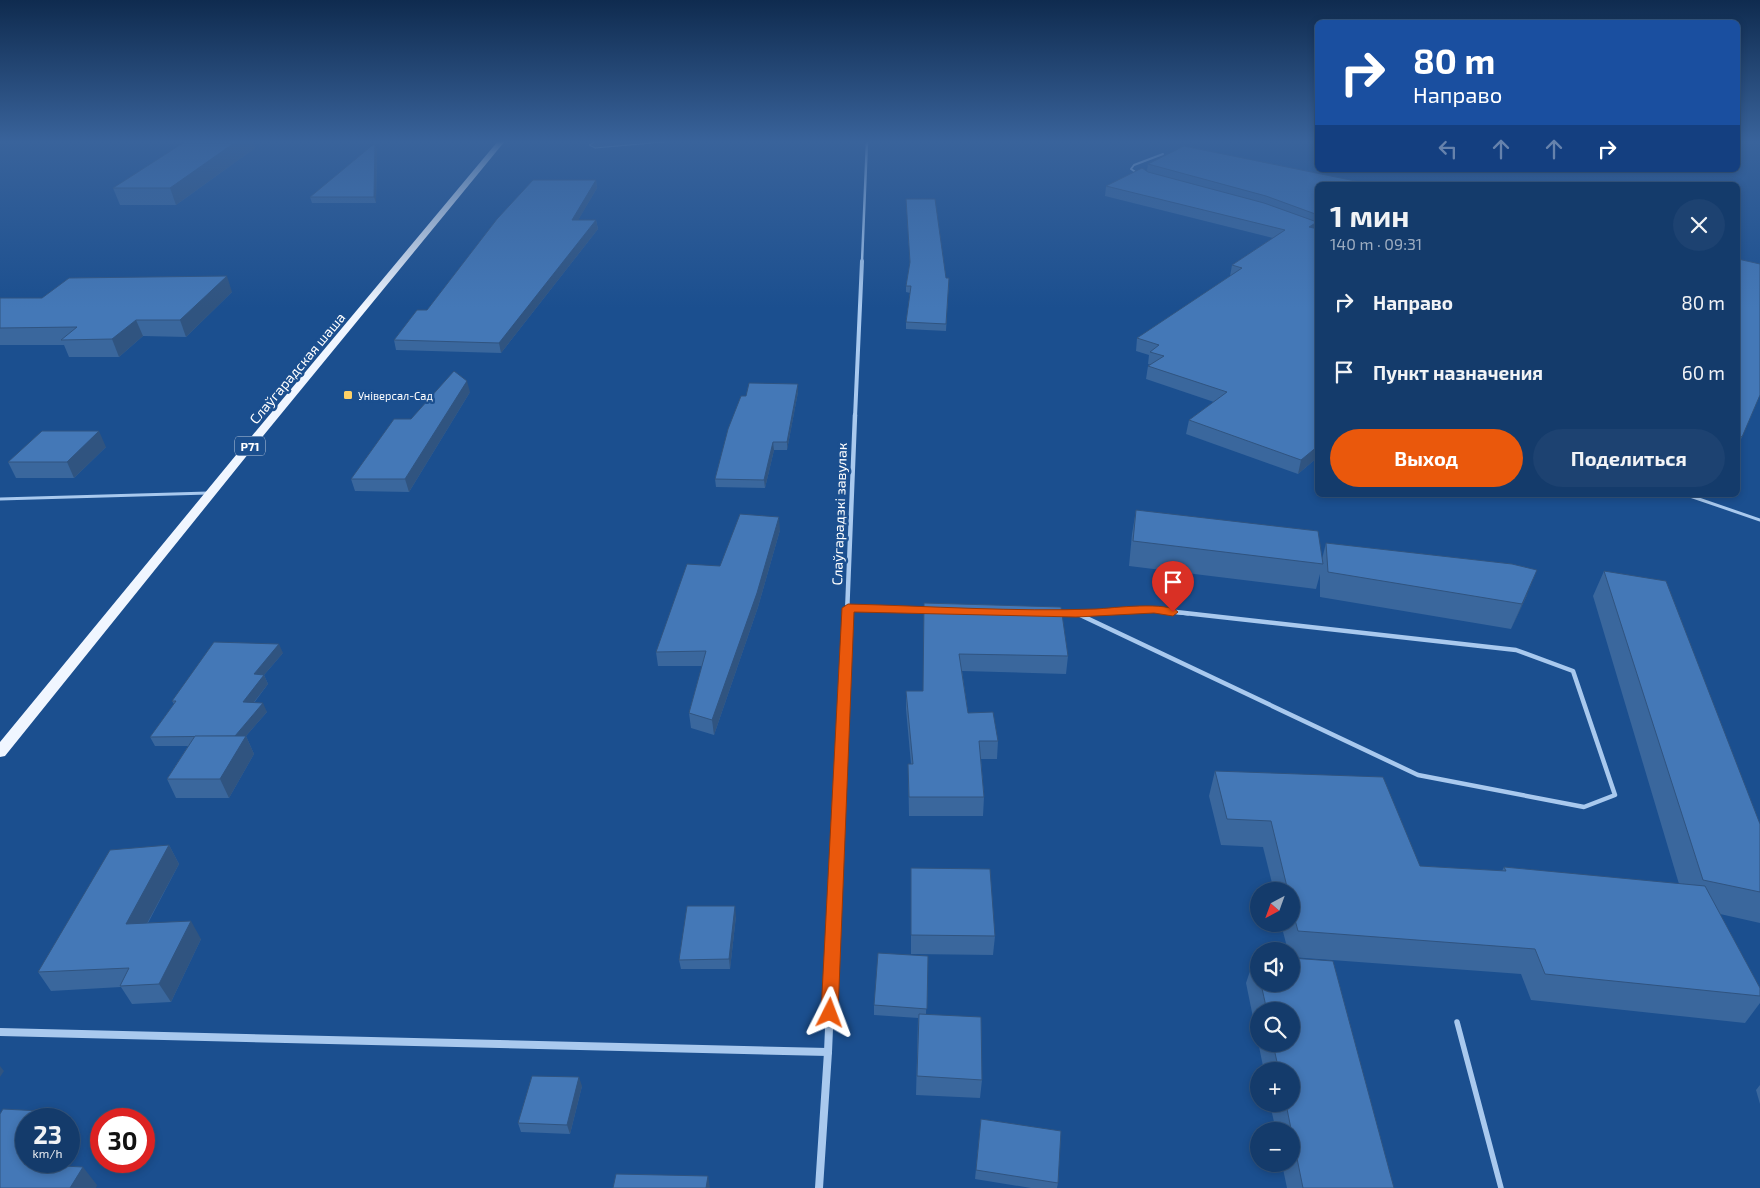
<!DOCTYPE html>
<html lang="ru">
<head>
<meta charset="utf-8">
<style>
  :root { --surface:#143b6b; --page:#1d4271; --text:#f1f3f6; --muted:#9dadc1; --line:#33557e; --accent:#ea580c }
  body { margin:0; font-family:"Exo 2",sans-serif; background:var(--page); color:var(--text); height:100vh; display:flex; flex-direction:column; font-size:19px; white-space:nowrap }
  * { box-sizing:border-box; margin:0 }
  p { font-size:16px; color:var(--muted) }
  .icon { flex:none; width:28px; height:28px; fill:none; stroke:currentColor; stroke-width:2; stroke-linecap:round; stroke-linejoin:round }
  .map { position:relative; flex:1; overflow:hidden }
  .panel { position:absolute; left:1315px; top:182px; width:425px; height:315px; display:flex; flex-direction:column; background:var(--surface); border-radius:8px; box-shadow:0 2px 8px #0003,0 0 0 1px var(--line) }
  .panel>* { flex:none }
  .guide { position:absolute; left:1315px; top:20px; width:425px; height:152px; border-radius:8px; box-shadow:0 2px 8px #0003,0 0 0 1px var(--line); background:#1a4fa0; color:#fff; overflow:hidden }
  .needle { width:32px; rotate:221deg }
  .controls { position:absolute; left:1250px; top:882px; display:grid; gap:10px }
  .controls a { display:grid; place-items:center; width:50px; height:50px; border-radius:50%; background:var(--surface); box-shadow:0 2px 8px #0003,0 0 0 1px var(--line); font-size:25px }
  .speed { position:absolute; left:15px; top:1108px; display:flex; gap:10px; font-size:25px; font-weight:700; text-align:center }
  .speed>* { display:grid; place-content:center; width:65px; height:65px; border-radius:50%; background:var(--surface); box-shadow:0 2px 8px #0003,0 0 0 1px var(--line); line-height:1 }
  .speed small { font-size:12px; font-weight:400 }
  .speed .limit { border:8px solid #d22; background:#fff; color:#111 }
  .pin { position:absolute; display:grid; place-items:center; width:42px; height:42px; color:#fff; margin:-51px -21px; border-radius:50% 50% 50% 0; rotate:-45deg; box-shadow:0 0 5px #0007 }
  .pin .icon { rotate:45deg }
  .me { position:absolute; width:55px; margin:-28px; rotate:3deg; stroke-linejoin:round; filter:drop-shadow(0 0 4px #0008) }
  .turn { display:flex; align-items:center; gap:18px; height:105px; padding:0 15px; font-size:22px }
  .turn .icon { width:65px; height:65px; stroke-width:2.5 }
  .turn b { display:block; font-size:35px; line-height:42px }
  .lanes { display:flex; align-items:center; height:48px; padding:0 15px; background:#0003; justify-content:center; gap:25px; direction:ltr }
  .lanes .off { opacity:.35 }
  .round { display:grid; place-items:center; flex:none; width:52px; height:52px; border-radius:26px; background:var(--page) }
  .overview { display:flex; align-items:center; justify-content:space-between; height:85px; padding:0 15px }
  h1 { font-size:30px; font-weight:700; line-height:38px }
  .cta { display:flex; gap:10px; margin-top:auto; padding:10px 15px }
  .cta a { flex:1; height:58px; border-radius:30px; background:var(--accent); color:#fff; font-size:20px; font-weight:700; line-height:58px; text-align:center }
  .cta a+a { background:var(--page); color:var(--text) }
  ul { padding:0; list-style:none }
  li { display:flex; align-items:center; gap:15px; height:70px; padding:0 15px }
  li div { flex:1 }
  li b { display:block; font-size:19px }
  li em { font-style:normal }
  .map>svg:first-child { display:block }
  .water { fill:#3c6290; stroke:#9cc4f0 }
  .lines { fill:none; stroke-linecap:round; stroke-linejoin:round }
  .service-far3 { stroke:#a9c9ee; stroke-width:2 }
  .service-far2 { stroke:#a9c9ee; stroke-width:3 }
  .service-far1 { stroke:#a9c9ee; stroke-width:4.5 }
  .service { stroke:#a9c9ee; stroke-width:5.5 }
  .minor-far4 { stroke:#a9c9ee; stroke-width:2.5 }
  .minor-far3 { stroke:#a9c9ee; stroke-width:4 }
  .minor-far2 { stroke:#a9c9ee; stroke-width:4.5 }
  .minor-far1 { stroke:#a9c9ee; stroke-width:5.5 }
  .minor { stroke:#a9c9ee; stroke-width:8 }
  .primary { fill:#f0f6ff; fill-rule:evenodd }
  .wall { fill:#3a679d; fill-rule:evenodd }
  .shaded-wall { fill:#305480 }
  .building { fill:#4478b7; stroke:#305480 }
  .route { fill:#ea580c; stroke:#983908 }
  .poi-dot { fill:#ffd166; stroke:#1b4f8f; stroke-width:2 }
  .labels { text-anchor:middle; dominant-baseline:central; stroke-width:5; stroke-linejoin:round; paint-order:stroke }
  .far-poi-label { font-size:11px; fill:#fff; stroke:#1b4f8f; text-anchor:start }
  .shield { fill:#1b4f8f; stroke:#bbcadd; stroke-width:1 }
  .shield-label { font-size:12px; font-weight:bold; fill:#fff }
  .street-label { font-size:14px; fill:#fff; stroke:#1b4f8f }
</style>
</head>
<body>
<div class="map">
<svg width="1760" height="1188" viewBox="0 0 1760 1188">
  <rect width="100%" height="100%" fill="#1b4f8f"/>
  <polygon class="water" points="596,141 675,141 595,148 589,145"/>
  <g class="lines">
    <polyline class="service-far3" points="1137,173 1131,169 1134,165 1163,154"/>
    <g class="service-far2">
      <polyline points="1687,495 1760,520"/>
      <polyline points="0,499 208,493"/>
      <polyline points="848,608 928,609"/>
      <polyline points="1058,613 1076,613"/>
      <polyline points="1076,613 1154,610 1188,614"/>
    </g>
    <g class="service-far1">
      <polyline points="1058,613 1076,613"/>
      <polyline points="1076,613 1418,775 1584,807 1615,795 1573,671 1516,650 1176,612"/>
      <polyline points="1076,613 1090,612"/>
    </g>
    <polyline class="service" points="1457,1022 1501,1188"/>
    <polyline class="minor-far4" points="862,262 867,141"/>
    <polyline class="minor-far3" points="855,417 862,261"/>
    <polyline class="minor-far2" points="847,614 855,415"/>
    <polyline class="minor-far1" points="836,866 847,612"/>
    <g class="minor">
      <polyline points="0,1032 828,1052"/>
      <polyline points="819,1188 828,1052 836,865"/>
    </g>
    <polygon class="primary" points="498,141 505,141 249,453 5,756 0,757 0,742 241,449"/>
  </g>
  <g class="wall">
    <polygon points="255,148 176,205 120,205 113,188"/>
    <polygon points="377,149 376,203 312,203 310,197"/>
    <polygon points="1148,164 1370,184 1370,185 1318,185 1318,228 1316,227 1315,229 1318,457 1298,474 1186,434 1189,420 1214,402 1146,379 1148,366 1151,365 1148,364 1149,355 1136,351 1137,338 1230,276 1232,265 1273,238 1105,196 1106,186 1147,171"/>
    <polygon points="596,180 597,188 578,220 596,220 598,229 501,353 396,350 394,340 427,310"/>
    <polygon points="906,199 946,278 949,278 946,331 906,329 906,322 910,293 906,292 906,286 910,264"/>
    <polygon points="1738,259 1742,437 1738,445"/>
    <polygon points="232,292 186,337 143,336 119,357 69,357 64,345 0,345 0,298 42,298"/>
    <polygon points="470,392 409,492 355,491 351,479 411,419"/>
    <polygon points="798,392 787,450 774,450 765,488 716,487 715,479 746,396"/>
    <polygon points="106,447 74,478 16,478 8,462"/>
    <polygon points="1136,510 1322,559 1326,543 1527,595 1511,629 1320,597 1320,574 1316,589 1129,566 1132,534"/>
    <polygon points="780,530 758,607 714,735 691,728 689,713 702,666 658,666 656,652 720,566"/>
    <polygon points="1604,571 1760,824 1760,923 1720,914 1760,988 1760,1003 1745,1023 1531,1000 1521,974 1291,957 1291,951 1288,951 1281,924 1291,924 1291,891 1274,891 1263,847 1221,845 1209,796 1215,771 1420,866 1502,871 1504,867 1679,884 1593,596"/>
    <polygon points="924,603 1068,656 1066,674 962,671 968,713 998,741 997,759 981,759 984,797 983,816 909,816 908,764 911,764 906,709 906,691 923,691"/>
    <polygon points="283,653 264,675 268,684 254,703 267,712 246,736 254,754 229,798 176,798 167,779 188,746 155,746 150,737 174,704 172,701"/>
    <polygon points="169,845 179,864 148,923 201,939 171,1002 132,1004 121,987 51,991 38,972"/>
    <polygon points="911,868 995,936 993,955 911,954"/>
    <polygon points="736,916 730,969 681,969 679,960"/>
    <polygon points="928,956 926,1014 982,1080 980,1098 916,1095 918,1018 874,1015 874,1005"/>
    <path d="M1255 956H1259V984H1291L1394 1188H1287L1282 1164H1291V1131H1276L1270 1104H1291V1071H1264L1246 983ZM1259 1011H1291V1044H1259Z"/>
    <polygon points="1760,1085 1760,1104 1756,1090"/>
    <polygon points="582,1086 570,1134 521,1132 518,1123"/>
    <polygon points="981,1119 1058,1183 1057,1188 1031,1188 975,1179"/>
  </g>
  <g class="shaded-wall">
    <polygon points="237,141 252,141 255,148 176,205 170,188"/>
    <polygon points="375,143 377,149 376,203 374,197"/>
    <polygon points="596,180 597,188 573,229 572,220"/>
    <polygon points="596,220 598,229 501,353 499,343"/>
    <polygon points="1317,222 1314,233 1309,227"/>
    <polygon points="227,276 232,292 186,337 180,320"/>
    <polygon points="136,320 143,336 119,357 112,339"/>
    <polygon points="467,381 470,392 409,492 405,479"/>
    <polygon points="798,384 798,392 787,450 787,442"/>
    <polygon points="99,431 106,447 74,478 67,462"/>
    <polygon points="773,442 774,450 765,488 764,480"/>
    <polygon points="1318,446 1318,457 1298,474 1301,460"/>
    <polygon points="779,517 780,530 758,607 714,735 712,720"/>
    <polygon points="1537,570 1527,595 1511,629 1522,604"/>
    <polygon points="279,644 283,653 264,675 268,684 247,711 243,702 254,674"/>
    <polygon points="263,703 267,712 246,736 254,754 229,798 220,779 235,736"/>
    <polygon points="169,845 179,864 137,942 126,924"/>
    <polygon points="735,906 736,916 730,969 729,959"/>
    <polygon points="191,921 201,939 171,1002 159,984"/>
    <polygon points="0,1066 4,1071 0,1077"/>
    <polygon points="579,1077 582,1086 570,1134 567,1125"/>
    <polygon points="59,1112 64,1119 55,1119"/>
    <polygon points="69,1125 73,1130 69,1138"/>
    <polygon points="27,1161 54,1161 41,1182 26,1164"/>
    <polygon points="83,1167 97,1185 96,1188 70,1188"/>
    <polygon points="708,1176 710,1188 706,1188"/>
  </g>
  <g class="building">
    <polygon points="186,141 237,141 170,188 113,188"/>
    <polygon points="375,143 374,197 310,197"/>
    <polygon points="1184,146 1370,184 1368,185 1318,185 1318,215 1266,196 1148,164"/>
    <polygon points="1142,168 1148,172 1264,203 1317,222 1309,227 1318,229 1318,446 1301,460 1189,420 1227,392 1148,366 1164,356 1150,352 1159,345 1137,338 1242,268 1232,265 1285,230 1106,186"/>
    <polygon points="533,180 596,180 572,220 596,220 499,343 394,340 417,310 427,310 497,219"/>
    <polygon points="906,199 935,199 946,278 949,278 946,324 906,322 911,286 906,286 910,262"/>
    <polygon points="1738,259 1760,264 1760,395 1742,437 1738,435"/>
    <polygon points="227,276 180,320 136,320 112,339 61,340 77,327 0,328 0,298 42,298 69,278"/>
    <polygon points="454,371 467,381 405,479 351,479 394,419 411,419"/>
    <polygon points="749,383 798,384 787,442 773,442 764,480 715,479 728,429 741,396 746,396"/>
    <polygon points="42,431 99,431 67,462 8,462"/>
    <polygon points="1136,510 1318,531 1323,564 1133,541"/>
    <polygon points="740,514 779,517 757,593 712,720 689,713 706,651 656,652 687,564 720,566"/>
    <polygon points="1326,543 1512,564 1537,570 1522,604 1328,572"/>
    <polygon points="1604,571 1666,581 1760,824 1760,892 1703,880"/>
    <polygon points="924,603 1061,607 1068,656 959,654 968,713 993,712 998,741 979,741 984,797 909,797 908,764 913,764 906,691 923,691"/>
    <polygon points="214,642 279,644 254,674 264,675 243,702 263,703 235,736 150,737 176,701 172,701"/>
    <polygon points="195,736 246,736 220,779 167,779"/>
    <polygon points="1215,771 1383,777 1420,866 1506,871 1504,867 1705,886 1760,988 1760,996 1545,974 1535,949 1298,931 1291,905 1291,891 1288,891 1271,821 1227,819"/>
    <polygon points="169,845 126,924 191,921 159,984 120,986 129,968 38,972 110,850"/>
    <polygon points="911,868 990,869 995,936 911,935"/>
    <polygon points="687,906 735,906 729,959 679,960"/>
    <polygon points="878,953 928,956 927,1009 874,1005"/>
    <polygon points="1255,956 1259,956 1259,974"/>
    <polygon points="1291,958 1333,961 1394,1188 1303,1188 1286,1104 1291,1104 1291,1071 1279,1071 1273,1044 1291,1044 1291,1011 1267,1011 1261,984 1291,984"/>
    <polygon points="919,1014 981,1017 982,1080 917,1076"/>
    <polygon points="532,1076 579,1077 567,1125 518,1123"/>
    <polygon points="3,1109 59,1112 55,1119 26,1119 26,1161 27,1161 26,1164 83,1167 70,1188 0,1188 0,1114"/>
    <polygon points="981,1119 1061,1131 1058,1183 976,1170"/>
    <polygon points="616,1174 708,1176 706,1188 613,1188"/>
  </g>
  <linearGradient id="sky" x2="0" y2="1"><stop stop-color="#0f2b4f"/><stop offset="0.46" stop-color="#39639b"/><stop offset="1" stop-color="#39639b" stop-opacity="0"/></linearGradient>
  <rect width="1760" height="308" fill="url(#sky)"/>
  <path class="route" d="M848 604C930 606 1014 612 1096 609 1112 608 1169 601 1178 612L1173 616 1154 613 1076 617 854 612 838 1013 836 1019 830 1021 824 1019 821 1013 842 608Z"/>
  <rect class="poi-dot" x="343" y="390" width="10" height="10" rx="2.5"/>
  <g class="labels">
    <g class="far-poi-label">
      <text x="358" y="395">Універсал-Сад</text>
    </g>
    <rect class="shield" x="235" y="436.5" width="30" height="19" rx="4"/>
    <g class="shield-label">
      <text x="250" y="446">Р71</text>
    </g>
    <g class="street-label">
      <text transform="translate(297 368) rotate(-50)">Слаўгарадская шаша</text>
      <text transform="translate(839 514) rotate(-88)">Слаўгарадзкі завулак</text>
    </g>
  </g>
</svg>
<div class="controls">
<a><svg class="needle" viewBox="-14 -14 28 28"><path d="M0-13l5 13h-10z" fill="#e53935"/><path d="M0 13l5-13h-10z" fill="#9dadc1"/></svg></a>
<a><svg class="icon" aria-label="sound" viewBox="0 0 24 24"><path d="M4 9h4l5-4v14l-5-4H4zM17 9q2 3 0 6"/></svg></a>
<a><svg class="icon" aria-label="search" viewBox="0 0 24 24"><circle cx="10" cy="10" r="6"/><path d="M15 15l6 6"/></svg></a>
<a>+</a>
<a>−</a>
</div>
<div class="speed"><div>23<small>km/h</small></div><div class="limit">30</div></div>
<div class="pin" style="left:1173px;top:612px;background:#d93025"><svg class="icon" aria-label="arrive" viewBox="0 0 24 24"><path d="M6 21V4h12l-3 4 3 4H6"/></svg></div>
<svg class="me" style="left:830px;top:1013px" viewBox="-20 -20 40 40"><path d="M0-17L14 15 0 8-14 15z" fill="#ea580c" stroke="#fff" stroke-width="4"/></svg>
<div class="guide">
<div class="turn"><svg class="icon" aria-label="right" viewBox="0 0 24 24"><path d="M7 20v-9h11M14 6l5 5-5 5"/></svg><div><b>80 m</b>Направо</div></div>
<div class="lanes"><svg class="icon off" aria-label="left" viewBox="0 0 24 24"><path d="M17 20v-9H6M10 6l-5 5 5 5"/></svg><svg class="icon off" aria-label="ahead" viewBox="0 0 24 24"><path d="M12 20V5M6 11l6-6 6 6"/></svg><svg class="icon off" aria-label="ahead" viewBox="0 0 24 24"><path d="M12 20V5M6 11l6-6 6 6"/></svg><svg class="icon" aria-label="right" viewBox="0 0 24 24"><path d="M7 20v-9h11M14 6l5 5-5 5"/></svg></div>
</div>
<section class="panel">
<div class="overview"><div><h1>1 мин</h1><p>140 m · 09:31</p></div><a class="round"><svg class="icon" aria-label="close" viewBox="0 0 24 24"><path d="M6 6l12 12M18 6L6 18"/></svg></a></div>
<ul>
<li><svg class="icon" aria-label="right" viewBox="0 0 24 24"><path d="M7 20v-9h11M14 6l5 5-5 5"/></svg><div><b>Направо</b></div><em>80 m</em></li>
<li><svg class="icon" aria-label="arrive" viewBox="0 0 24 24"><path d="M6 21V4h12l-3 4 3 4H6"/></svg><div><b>Пункт назначения</b></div><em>60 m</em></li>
</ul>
<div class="cta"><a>Выход</a><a>Поделиться</a></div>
</section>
</div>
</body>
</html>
